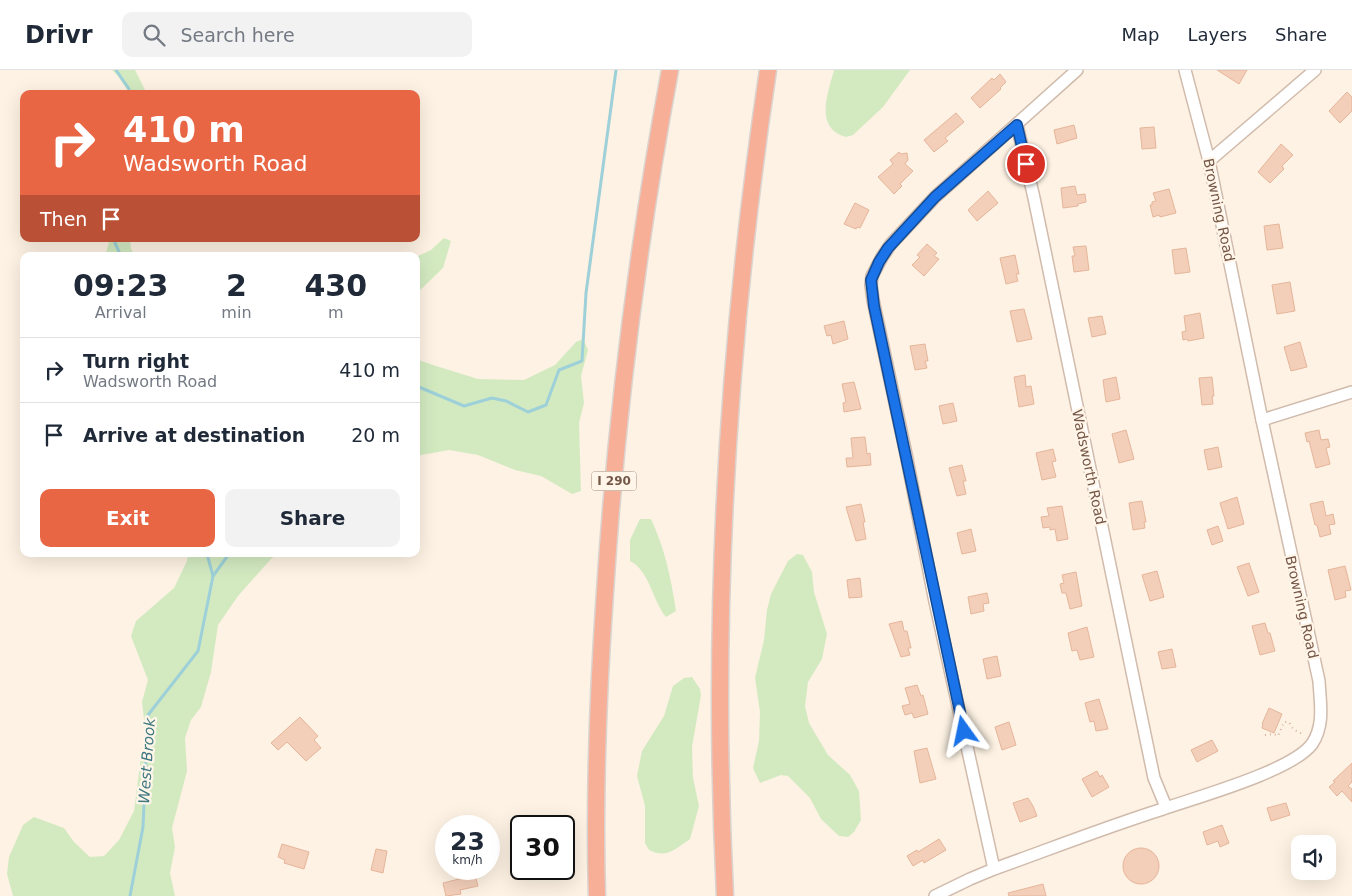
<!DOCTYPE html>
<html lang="en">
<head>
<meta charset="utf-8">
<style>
  :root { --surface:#fff; --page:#f2f2f3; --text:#1f2937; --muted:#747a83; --line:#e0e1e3; --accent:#e96645 }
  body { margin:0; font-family:"DejaVu Sans",sans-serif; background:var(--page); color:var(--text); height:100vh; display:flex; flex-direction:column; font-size:19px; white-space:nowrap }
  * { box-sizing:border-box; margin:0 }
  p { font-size:16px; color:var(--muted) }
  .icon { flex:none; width:28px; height:28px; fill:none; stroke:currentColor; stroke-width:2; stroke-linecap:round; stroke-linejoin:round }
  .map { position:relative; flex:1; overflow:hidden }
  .details { position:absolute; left:20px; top:182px; width:400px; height:305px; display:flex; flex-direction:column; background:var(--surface); border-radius:10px; box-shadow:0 5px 20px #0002 }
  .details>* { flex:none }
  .banner { position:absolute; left:20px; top:20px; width:400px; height:152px; border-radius:10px; box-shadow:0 5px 20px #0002; background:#e96645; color:#fff; overflow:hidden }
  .tools { position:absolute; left:1291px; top:765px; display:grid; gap:10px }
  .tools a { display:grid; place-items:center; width:45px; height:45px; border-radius:10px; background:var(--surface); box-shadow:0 5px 20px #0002; font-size:25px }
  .speed { position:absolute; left:435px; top:745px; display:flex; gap:10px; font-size:25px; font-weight:700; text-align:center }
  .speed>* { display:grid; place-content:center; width:65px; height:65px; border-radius:50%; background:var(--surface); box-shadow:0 5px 20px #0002; line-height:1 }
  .speed small { font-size:12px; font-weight:400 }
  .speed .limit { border:2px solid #111; border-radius:8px; background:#fff; color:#111 }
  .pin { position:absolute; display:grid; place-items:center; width:42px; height:42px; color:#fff; margin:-21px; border:2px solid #fff; border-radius:50%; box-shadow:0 1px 5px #0007 }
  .me { position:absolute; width:55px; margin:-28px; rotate:348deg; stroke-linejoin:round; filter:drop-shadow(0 0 4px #0008) }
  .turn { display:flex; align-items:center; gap:18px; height:105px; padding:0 20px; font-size:22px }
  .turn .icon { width:65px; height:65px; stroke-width:2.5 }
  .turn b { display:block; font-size:35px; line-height:42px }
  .then { display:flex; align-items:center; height:48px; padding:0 20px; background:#0003; gap:10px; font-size:19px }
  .eta { display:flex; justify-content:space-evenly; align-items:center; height:85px; text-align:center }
  .eta b { font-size:30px; font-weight:700; line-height:35px }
  .primary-button { display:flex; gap:10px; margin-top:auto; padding:10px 20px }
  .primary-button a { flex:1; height:58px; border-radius:10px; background:var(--accent); color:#fff; font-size:20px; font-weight:700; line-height:58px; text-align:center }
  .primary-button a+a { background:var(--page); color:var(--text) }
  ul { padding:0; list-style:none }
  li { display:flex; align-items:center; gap:15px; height:65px; padding:0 20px; border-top:1px solid var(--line) }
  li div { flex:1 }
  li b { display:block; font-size:19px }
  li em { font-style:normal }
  header { display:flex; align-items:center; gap:30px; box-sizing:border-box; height:70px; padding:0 25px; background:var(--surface); border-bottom:1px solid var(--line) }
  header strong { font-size:24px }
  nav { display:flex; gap:28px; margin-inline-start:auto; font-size:18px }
  .search { width:350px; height:45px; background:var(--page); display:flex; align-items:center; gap:12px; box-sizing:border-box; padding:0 18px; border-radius:10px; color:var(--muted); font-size:19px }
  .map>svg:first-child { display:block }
  .green { fill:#d3eac1 }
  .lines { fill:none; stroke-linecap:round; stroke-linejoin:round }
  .stream { stroke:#9dd0d8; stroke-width:3 }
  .building { fill:#f3cfba; stroke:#e6b59a }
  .minor-casing { stroke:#d0bbac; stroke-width:14 }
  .highway-casing { stroke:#dbd3cf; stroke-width:19 }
  .path { stroke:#d7b29d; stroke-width:2; stroke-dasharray:1 4; stroke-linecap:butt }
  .minor { stroke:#fff; stroke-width:11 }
  .highway { stroke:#f8af98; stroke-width:16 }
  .route-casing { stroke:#114b97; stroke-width:12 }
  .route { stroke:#1a73e8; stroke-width:9 }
  .labels { text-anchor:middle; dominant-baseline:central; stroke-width:4.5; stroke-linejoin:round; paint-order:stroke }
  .shield { fill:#fff6e9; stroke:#9e8778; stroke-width:1 }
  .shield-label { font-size:12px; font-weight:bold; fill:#755748 }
  .street-label { font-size:14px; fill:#755748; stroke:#fff6e9 }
  .water-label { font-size:15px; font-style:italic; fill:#3f7882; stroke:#fff6e9 }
</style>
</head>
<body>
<header>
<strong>Drivr</strong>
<div class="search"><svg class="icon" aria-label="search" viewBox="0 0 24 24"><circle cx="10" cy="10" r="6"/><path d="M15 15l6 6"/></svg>Search here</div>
<nav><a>Map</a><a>Layers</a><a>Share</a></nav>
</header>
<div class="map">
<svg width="1352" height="826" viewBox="0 0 1352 826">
  <rect width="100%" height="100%" fill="#fdf2e3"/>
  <g class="green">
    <polygon points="112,0 135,0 147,24 130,24 118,6"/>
    <path d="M834 0H910L883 37 853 65 846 67C814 58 828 23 834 0Z"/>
    <polygon points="444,168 451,171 443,198 416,224 416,187 431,180"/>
    <polygon points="110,169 130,169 131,179 135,186 105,186"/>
    <polygon points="583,269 588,280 581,306 584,333 579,353 581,421 572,424 541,406 515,400 478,385 449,380 416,386 416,289 433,295 478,309 524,310 555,295 576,272"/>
    <path d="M640 449H651C665 479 671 508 676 541L666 547C652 530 650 501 630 491V470Z"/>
    <polygon points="188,484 277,484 271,489 238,526 218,555 211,602 201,637 191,650 185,668 187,701 172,758 175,777 170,803 175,826 13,826 7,804 9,787 23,755 34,747 64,758 74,772 90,787 104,786 119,770 134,741 142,680 146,667 142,632 148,610 131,566 136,551 174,518 187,491"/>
    <polygon points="797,484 803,485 812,502 814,522 827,564 822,589 808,612 805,636 809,653 828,685 850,705 859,721 861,750 854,762 848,767 839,766 821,749 810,728 788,706 781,705 760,713 753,698 759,671 760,642 755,608 764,570 767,540 771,524 788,491"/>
    <path d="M692 607 700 619 701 625 692 677 693 708 699 736 690 769C675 779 667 789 649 780L645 773V736L637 706 642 681 664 646 673 616 684 608Z"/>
  </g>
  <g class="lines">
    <g class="stream">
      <polyline points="116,0 129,19"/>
      <polyline points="117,169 115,173 121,186"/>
      <polyline points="416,318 419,317 464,336 492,328 506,331 528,342 546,335 559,300 582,291 586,223 616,0"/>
      <polyline points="213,506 229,484"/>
      <polyline points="130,826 143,757 148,645 198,581 213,506 207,484"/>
    </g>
  </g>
  <g class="building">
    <polygon points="1217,0 1247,0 1239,14"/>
    <polygon points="1000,4 1006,12 1000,18 1001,19 980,38 971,28 992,8 994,10"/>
    <polygon points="1347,22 1352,27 1352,41 1340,53 1329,41"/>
    <polygon points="956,43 964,52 945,68 948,71 934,82 924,70"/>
    <polygon points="1074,55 1077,68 1057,74 1054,60"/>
    <polygon points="1154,57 1156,78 1142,79 1140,58"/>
    <polygon points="1281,74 1293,85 1282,96 1284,99 1270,113 1258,102"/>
    <polygon points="899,82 901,84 907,83 908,90 905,94 913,101 900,114 902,116 894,124 878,107 893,94 890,90"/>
    <polygon points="1075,116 1077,125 1085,124 1086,132 1078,134 1078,136 1063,138 1061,118"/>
    <polygon points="1169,119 1176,143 1160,147 1159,145 1153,147 1150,135 1152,135 1152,132 1156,131 1153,123"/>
    <polygon points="988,121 998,133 977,151 968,140"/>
    <polygon points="855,133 869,140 860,158 857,157 856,159 844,154"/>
    <polygon points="1279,154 1283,178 1267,180 1264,156"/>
    <polygon points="927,174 937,183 934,186 939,189 924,206 912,195 920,187 917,185"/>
    <polygon points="1086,176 1089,200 1074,202 1072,186 1075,186 1073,177"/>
    <polygon points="1186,178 1190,202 1175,204 1172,180"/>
    <polygon points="1015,185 1019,204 1016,204 1018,211 1006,214 1000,188"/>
    <polygon points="1290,212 1295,241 1277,244 1272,215"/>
    <polygon points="1024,239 1032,269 1017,272 1010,241"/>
    <polygon points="1200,243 1204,268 1188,271 1187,269 1183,270 1182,262 1186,261 1184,246"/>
    <polygon points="1102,246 1106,264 1092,267 1088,248"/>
    <polygon points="844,251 848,269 833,274 831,265 827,266 824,256"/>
    <polygon points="1300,272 1307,297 1291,301 1284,277"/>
    <polygon points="925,274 928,291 925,291 927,298 915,300 910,276"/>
    <polygon points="1025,305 1026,317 1031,316 1034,334 1019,337 1014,307"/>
    <polygon points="1116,307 1120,329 1106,332 1103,310"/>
    <polygon points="1212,307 1214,326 1212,326 1213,334 1202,335 1199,308"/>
    <polygon points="854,312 861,339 844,342 843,333 846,332 842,314"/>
    <polygon points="953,333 957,351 943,354 939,336"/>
    <polygon points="1126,360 1134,389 1119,393 1112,364"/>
    <polygon points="1319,360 1321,370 1328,369 1330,377 1326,378 1330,394 1316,398 1309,371 1307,372 1305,363"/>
    <polygon points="865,367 867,384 870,383 871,395 847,397 846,388 853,388 851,368"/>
    <polygon points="1218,377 1222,397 1208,400 1204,380"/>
    <polygon points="1053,379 1056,391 1052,392 1056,407 1042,410 1036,383"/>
    <polygon points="962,395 966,411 963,411 966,424 957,426 949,398"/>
    <polygon points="1237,427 1244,454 1228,459 1220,433"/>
    <polygon points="1142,431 1146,452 1144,452 1145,458 1133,460 1129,433"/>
    <polygon points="1323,431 1326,446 1333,444 1335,454 1329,455 1331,464 1320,467 1317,455 1315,455 1310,434"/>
    <polygon points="861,434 865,452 863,452 866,469 856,471 846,437"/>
    <polygon points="1062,436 1068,469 1057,471 1055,459 1050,460 1050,457 1043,458 1041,447 1049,446 1047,438"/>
    <polygon points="1218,456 1223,471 1212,475 1207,460"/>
    <polygon points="971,459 976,481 962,484 957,463"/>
    <polygon points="1249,493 1259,522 1248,526 1237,497"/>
    <polygon points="1345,496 1351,520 1345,521 1346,527 1335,530 1328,500"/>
    <polygon points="1157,501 1164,527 1150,531 1142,505"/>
    <polygon points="1076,502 1082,536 1070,539 1066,523 1062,523 1060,514 1064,513 1062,505"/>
    <polygon points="860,508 862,527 849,528 847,510"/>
    <polygon points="987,523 989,533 983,534 984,541 971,544 968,527"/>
    <polygon points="902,551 904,561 907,561 911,578 908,578 910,585 901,587 889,554"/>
    <polygon points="1265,553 1268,563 1270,563 1275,581 1260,585 1252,556"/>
    <polygon points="1087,557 1094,587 1080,590 1077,580 1072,581 1068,563"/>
    <polygon points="1172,579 1176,597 1162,599 1158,582"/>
    <polygon points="997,586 1001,606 987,609 983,589"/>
    <polygon points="917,615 921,626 923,625 928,644 914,648 912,643 905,645 902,636 910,634 905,618"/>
    <polygon points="1099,629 1108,659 1096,661 1094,651 1090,652 1085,633"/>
    <polygon points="1269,638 1282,644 1274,663 1262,658 1263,654 1262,654"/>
    <polygon points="300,647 318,666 314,670 321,678 306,691 287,672 278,680 271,673"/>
    <polygon points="1009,652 1016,675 1002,680 995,657"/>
    <polygon points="1212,670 1218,681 1197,692 1191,680"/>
    <polygon points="927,678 936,709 920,713 914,681"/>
    <polygon points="1352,693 1352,712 1348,716 1352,719 1352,732 1342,721 1337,726 1329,717 1335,712 1333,711"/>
    <polygon points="1097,701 1100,707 1102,705 1109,717 1092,727 1082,709"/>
    <polygon points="1028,728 1033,736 1037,746 1020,752 1013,733"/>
    <polygon points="1286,733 1290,745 1271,751 1267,738"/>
    <polygon points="1222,755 1229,773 1220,777 1218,771 1207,775 1203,762"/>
    <polygon points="939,769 946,780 924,793 923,790 913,796 907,786 917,780 918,782"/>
    <polygon points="282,774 309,782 304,799 284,793 285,790 278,787"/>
    <circle cx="1141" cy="796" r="18"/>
    <polygon points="376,779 387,781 383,803 371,800"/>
    <polygon points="475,805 478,816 460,820 461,824 446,826 443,813"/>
    <polygon points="1043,814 1046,826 1009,826 1008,823"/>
  </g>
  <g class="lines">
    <defs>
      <g id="minor">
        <polyline points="1017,55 1034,128 1154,708 1166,737"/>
        <polyline points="1209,91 1315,0"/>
        <polyline points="1262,350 1352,322"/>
        <polyline points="994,799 934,527 906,384 873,230 871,215 872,206 882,187 891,174 935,127 1077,0"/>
        <path d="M935 826 970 809 994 799C1050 779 1106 757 1163 739 1197 727 1292 701 1312 674 1325 655 1320 632 1319 611L1262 350 1209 91 1185 0"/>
      </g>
      <g id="highway">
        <path d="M597 826C594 725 598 623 605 522 616 347 638 172 670 0"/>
        <path d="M725 826C711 550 727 273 768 0"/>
      </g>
    </defs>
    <use href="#minor" class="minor-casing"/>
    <use href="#highway" class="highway-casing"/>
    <polyline class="path" points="1265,665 1274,664 1278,666 1284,652 1289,652 1293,659 1304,665"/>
    <use href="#minor" class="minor"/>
    <use href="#highway" class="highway"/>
  </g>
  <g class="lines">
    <defs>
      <polyline id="route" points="964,661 874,236 871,210 879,192 888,178 935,127 1017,55 1026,94"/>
    </defs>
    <use href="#route" class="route-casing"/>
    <use href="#route" class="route"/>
  </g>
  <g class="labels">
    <rect class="shield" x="591.5" y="401.5" width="45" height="19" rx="4"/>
    <g class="shield-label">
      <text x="614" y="411">I 290</text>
    </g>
    <g class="street-label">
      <text transform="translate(1219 140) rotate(78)">Browning Road</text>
      <text transform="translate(1089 397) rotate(78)">Wadsworth Road</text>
      <text transform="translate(1302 537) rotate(77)">Browning Road</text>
    </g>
    <g class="water-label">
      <text transform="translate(147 691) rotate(-86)">West Brook</text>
    </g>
  </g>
</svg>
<div class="tools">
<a><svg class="icon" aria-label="sound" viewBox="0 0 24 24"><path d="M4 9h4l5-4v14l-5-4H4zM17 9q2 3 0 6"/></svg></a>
</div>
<div class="speed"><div>23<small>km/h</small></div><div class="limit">30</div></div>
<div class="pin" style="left:1026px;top:94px;background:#d93025"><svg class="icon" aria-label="arrive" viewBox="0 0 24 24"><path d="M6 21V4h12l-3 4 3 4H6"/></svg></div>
<svg class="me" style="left:964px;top:661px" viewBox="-20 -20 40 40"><path d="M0-17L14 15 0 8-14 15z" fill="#1a73e8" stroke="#fff" stroke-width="4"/></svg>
<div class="banner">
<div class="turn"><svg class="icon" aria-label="right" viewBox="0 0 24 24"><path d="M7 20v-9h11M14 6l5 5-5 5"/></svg><div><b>410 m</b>Wadsworth Road</div></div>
<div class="then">Then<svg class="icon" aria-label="arrive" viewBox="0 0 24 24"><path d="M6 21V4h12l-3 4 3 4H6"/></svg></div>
</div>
<section class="details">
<div class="eta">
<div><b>09:23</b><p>Arrival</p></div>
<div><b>2</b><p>min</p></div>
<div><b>430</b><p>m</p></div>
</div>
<ul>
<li><svg class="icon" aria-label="right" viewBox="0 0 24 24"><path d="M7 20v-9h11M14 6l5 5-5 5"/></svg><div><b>Turn right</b><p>Wadsworth Road</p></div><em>410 m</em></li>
<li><svg class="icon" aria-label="arrive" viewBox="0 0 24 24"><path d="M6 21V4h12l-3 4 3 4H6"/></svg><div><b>Arrive at destination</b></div><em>20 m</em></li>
</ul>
<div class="primary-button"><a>Exit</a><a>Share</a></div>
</section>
</div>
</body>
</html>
